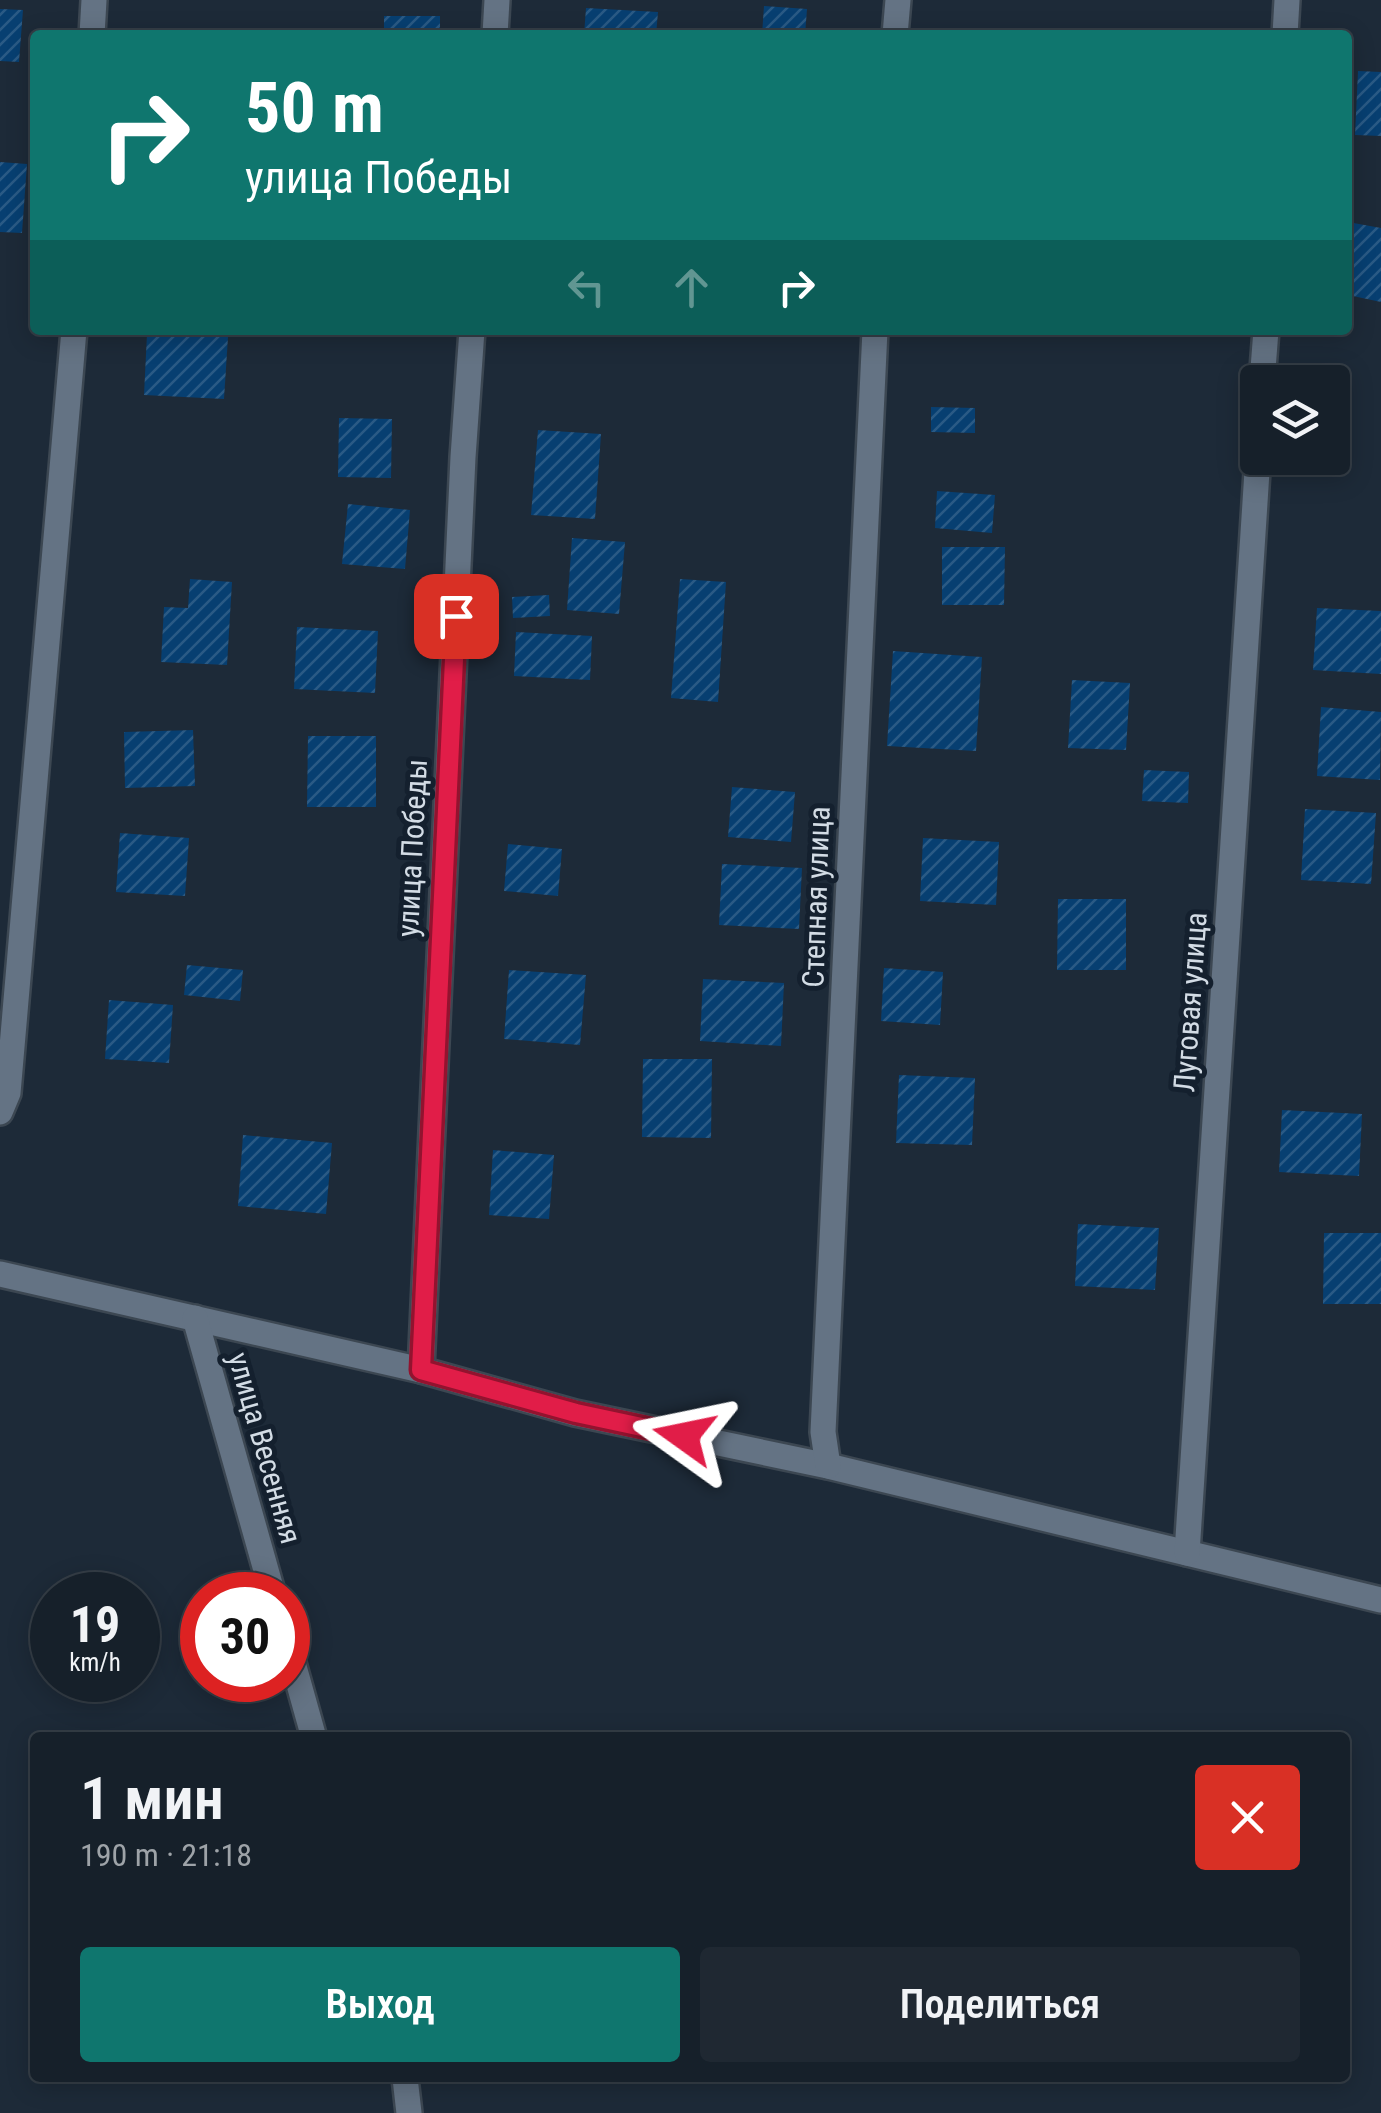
<!DOCTYPE html>
<html lang="ru">
<head>
<meta charset="utf-8">
<style>
  :root { --surface:#16202a; --page:#1f2832; --text:#f1f3f6; --muted:#9ea3a8; --line:#353e47; --accent:#0f766e }
  body { margin:0; font-family:"Roboto Condensed",sans-serif; background:var(--page); color:var(--text); height:100vh; display:flex; flex-direction:column; font-size:38px; white-space:nowrap }
  * { box-sizing:border-box; margin:0 }
  p { font-size:32px; color:var(--muted) }
  .icon { flex:none; width:55px; height:55px; fill:none; stroke:currentColor; stroke-width:2; stroke-linecap:round; stroke-linejoin:round }
  .map { position:relative; flex:1; overflow:hidden }
  .sheet { position:absolute; left:30px; top:1732px; width:1320px; height:350px; display:flex; flex-direction:column; background:var(--surface); border-radius:10px; box-shadow:0 5px 25px #0003,0 0 0 2px var(--line) }
  .sheet>* { flex:none }
  .banner { position:absolute; left:30px; top:30px; width:1322px; height:305px; border-radius:10px; box-shadow:0 5px 25px #0003,0 0 0 2px var(--line); background:#0f766e; color:#fff; overflow:hidden }
  .fabs { position:absolute; left:1240px; top:365px; display:grid; gap:20px }
  .fabs a { display:grid; place-items:center; width:110px; height:110px; border-radius:10px; background:var(--surface); box-shadow:0 5px 25px #0003,0 0 0 2px var(--line); font-size:50px }
  .speed { position:absolute; left:30px; top:1572px; display:flex; gap:20px; font-size:50px; font-weight:700; text-align:center }
  .speed>* { display:grid; place-content:center; width:130px; height:130px; border-radius:50%; background:var(--surface); box-shadow:0 5px 25px #0003,0 0 0 2px var(--line); line-height:1 }
  .speed small { font-size:25px; font-weight:400 }
  .speed .limit { border:15px solid #d22; background:#fff; color:#111 }
  .pin { position:absolute; display:grid; place-items:center; width:85px; height:85px; color:#fff; margin:-42px; border-radius:20px; box-shadow:0 5px 15px #0006 }
  .me { position:absolute; width:110px; margin:-55px; rotate:282deg; stroke-linejoin:round; filter:drop-shadow(0 0 8px #0008) }
  .turn { display:flex; align-items:center; gap:35px; height:210px; padding:0 50px; font-size:45px }
  .turn .icon { width:130px; height:130px; stroke-width:2.5 }
  .turn b { display:block; font-size:70px; line-height:85px }
  .lanes { display:flex; align-items:center; height:95px; padding:0 50px; background:#0003; justify-content:center; gap:50px; direction:ltr }
  .lanes .off { opacity:.35 }
  .round { display:grid; place-items:center; flex:none; width:105px; height:105px; border-radius:10px; background:var(--page) }
  .head { display:flex; align-items:center; justify-content:space-between; height:170px; padding:0 50px }
  h1 { font-size:60px; font-weight:600; line-height:75px }
  .button { display:flex; gap:20px; margin-top:auto; padding:20px 50px }
  .button a { flex:1; height:115px; border-radius:10px; background:var(--accent); color:#fff; font-size:40px; font-weight:600; line-height:115px; text-align:center }
  .button a+a { background:var(--page); color:var(--text) }
  .map>svg:first-child { display:block }
  .building { fill:url(#building-hatch) }
  .lines { fill:none; stroke-linecap:round; stroke-linejoin:round }
  .minor-casing { stroke:#3c4752; stroke-width:30 }
  .minor { stroke:#647384; stroke-width:25 }
  .route-casing { stroke:#92132f; stroke-width:25 }
  .route { stroke:#e11d48; stroke-width:18 }
  .labels { text-anchor:middle; dominant-baseline:central; stroke-width:10; stroke-linejoin:round; paint-order:stroke }
  .street-label { font-size:30px; fill:#d3dce5; stroke:#14202e }
</style>
</head>
<body>
<div class="map">
<svg width="1381" height="2113" viewBox="0 0 1381 2113">
  <defs>
    <pattern id="building-hatch" width="6" height="6" patternUnits="userSpaceOnUse" patternTransform="scale(2.5)"><rect width="6" height="6" fill="#073f71"/><path d="M-1 1l2-2M0 6l6-6M5 7l2-2" fill="none" stroke="#2a5a85"/></pattern>
  </defs>
  <rect width="100%" height="100%" fill="#1d2a38"/>
  <g class="building">
    <polygon points="764,6 807,9 805,35 762,35"/>
    <polygon points="586,8 658,12 656,35 584,35"/>
    <polygon points="0,9 23,10 19,62 0,61"/>
    <rect x="384" y="16" width="56" height="19"/>
    <polygon points="1358,71 1381,72 1381,136 1355,135"/>
    <polygon points="0,162 27,164 22,233 0,232"/>
    <polygon points="1348,222 1381,228 1381,302 1348,295"/>
    <polygon points="147,334 228,337 224,399 144,395"/>
    <polygon points="931,407 975,408 975,433 931,432"/>
    <polygon points="339,418 392,419 391,478 338,477"/>
    <polygon points="538,430 601,434 595,519 531,515"/>
    <polygon points="937,491 995,495 992,533 935,528"/>
    <polygon points="348,504 410,510 405,569 342,564"/>
    <polygon points="572,538 625,542 619,614 567,610"/>
    <polygon points="942,547 1005,547 1004,605 942,605"/>
    <polygon points="190,579 232,582 227,665 161,662 164,607 188,608"/>
    <polygon points="680,579 726,582 718,702 671,698"/>
    <polygon points="549,595 550,616 513,618 512,597"/>
    <polygon points="1317,608 1381,611 1381,674 1313,670"/>
    <polygon points="297,627 378,631 375,693 294,689"/>
    <polygon points="516,632 592,636 590,680 514,676"/>
    <polygon points="893,651 982,657 976,751 887,746"/>
    <polygon points="1072,680 1130,683 1126,750 1068,748"/>
    <polygon points="1321,707 1381,712 1380,780 1317,776"/>
    <polygon points="193,730 195,786 125,788 124,732"/>
    <polygon points="308,736 376,736 376,807 307,807"/>
    <polygon points="1144,770 1189,772 1188,803 1142,801"/>
    <polygon points="732,787 795,792 791,842 728,837"/>
    <polygon points="1305,809 1376,813 1371,884 1301,880"/>
    <polygon points="120,833 189,838 185,896 116,892"/>
    <polygon points="923,838 999,842 996,905 920,901"/>
    <polygon points="508,844 562,849 558,896 504,891"/>
    <polygon points="722,864 802,868 799,929 719,925"/>
    <polygon points="1058,899 1126,899 1126,970 1057,970"/>
    <polygon points="187,965 243,970 240,1001 184,995"/>
    <polygon points="884,968 943,972 940,1025 881,1021"/>
    <polygon points="509,970 586,975 580,1045 504,1039"/>
    <polygon points="703,979 784,983 781,1046 700,1041"/>
    <polygon points="109,1000 173,1005 169,1063 105,1059"/>
    <polygon points="643,1059 712,1059 711,1138 642,1137"/>
    <polygon points="899,1075 975,1078 972,1145 896,1143"/>
    <polygon points="1282,1110 1362,1114 1359,1176 1279,1172"/>
    <polygon points="243,1135 332,1143 326,1214 238,1206"/>
    <polygon points="493,1150 554,1155 549,1219 489,1215"/>
    <polygon points="1078,1224 1159,1228 1155,1290 1075,1286"/>
    <polygon points="1324,1233 1381,1233 1381,1304 1323,1304"/>
  </g>
  <g class="lines">
    <defs>
      <g id="minor">
        <polyline points="92,35 94,0"/>
        <polyline points="495,35 497,0"/>
        <polyline points="895,35 898,0"/>
        <polyline points="1285,35 1287,0"/>
        <polyline points="1262,382 1266,330"/>
        <polyline points="0,1112 8,1093 74,330"/>
        <polyline points="0,1274 421,1370 575,1413 828,1466 1381,1600"/>
        <polyline points="195,1318 273,1595"/>
        <polyline points="421,1370 463,457 472,330"/>
        <polyline points="828,1466 823,1432 875,330"/>
        <polyline points="1187,1553 1258,456"/>
        <polyline points="288,1645 314,1738"/>
        <polyline points="405,2078 409,2113"/>
      </g>
    </defs>
    <use href="#minor" class="minor-casing"/>
    <use href="#minor" class="minor"/>
  </g>
  <g class="lines">
    <defs>
      <polyline id="route" points="456,616 421,1370 576,1413 684,1436"/>
    </defs>
    <use href="#route" class="route-casing"/>
    <use href="#route" class="route"/>
  </g>
  <g class="labels">
    <g class="street-label">
      <text transform="translate(412 848) rotate(-87)">улица Победы</text>
      <text transform="translate(816 897) rotate(-88)">Степная улица</text>
      <text transform="translate(1190 1002) rotate(-86)">Луговая улица</text>
      <text transform="translate(265 1448) rotate(74)">улица Весенняя</text>
    </g>
  </g>
</svg>
<div class="fabs">
<a><svg class="icon" aria-label="layers" viewBox="0 0 24 24"><path d="M12 4l9 5-9 5-9-5zM3 14l9 5 9-5"/></svg></a>
</div>
<div class="speed"><div>19<small>km/h</small></div><div class="limit">30</div></div>
<div class="pin" style="left:456px;top:616px;background:#d93025"><svg class="icon" aria-label="arrive" viewBox="0 0 24 24"><path d="M6 21V4h12l-3 4 3 4H6"/></svg></div>
<svg class="me" style="left:684px;top:1436px" viewBox="-20 -20 40 40"><path d="M0-17L14 15 0 8-14 15z" fill="#e11d48" stroke="#fff" stroke-width="4"/></svg>
<div class="banner">
<div class="turn"><svg class="icon" aria-label="right" viewBox="0 0 24 24"><path d="M7 20v-9h11M14 6l5 5-5 5"/></svg><div><b>50 m</b>улица Победы</div></div>
<div class="lanes"><svg class="icon off" aria-label="left" viewBox="0 0 24 24"><path d="M17 20v-9H6M10 6l-5 5 5 5"/></svg><svg class="icon off" aria-label="ahead" viewBox="0 0 24 24"><path d="M12 20V5M6 11l6-6 6 6"/></svg><svg class="icon" aria-label="right" viewBox="0 0 24 24"><path d="M7 20v-9h11M14 6l5 5-5 5"/></svg></div>
</div>
<section class="sheet">
<div class="head"><div><h1>1 мин</h1><p>190 m · 21:18</p></div><a class="round" style="background:#d93025;color:#fff"><svg class="icon" aria-label="close" viewBox="0 0 24 24"><path d="M6 6l12 12M18 6L6 18"/></svg></a></div>
<div class="button"><a>Выход</a><a>Поделиться</a></div>
</section>
</div>
</body>
</html>
